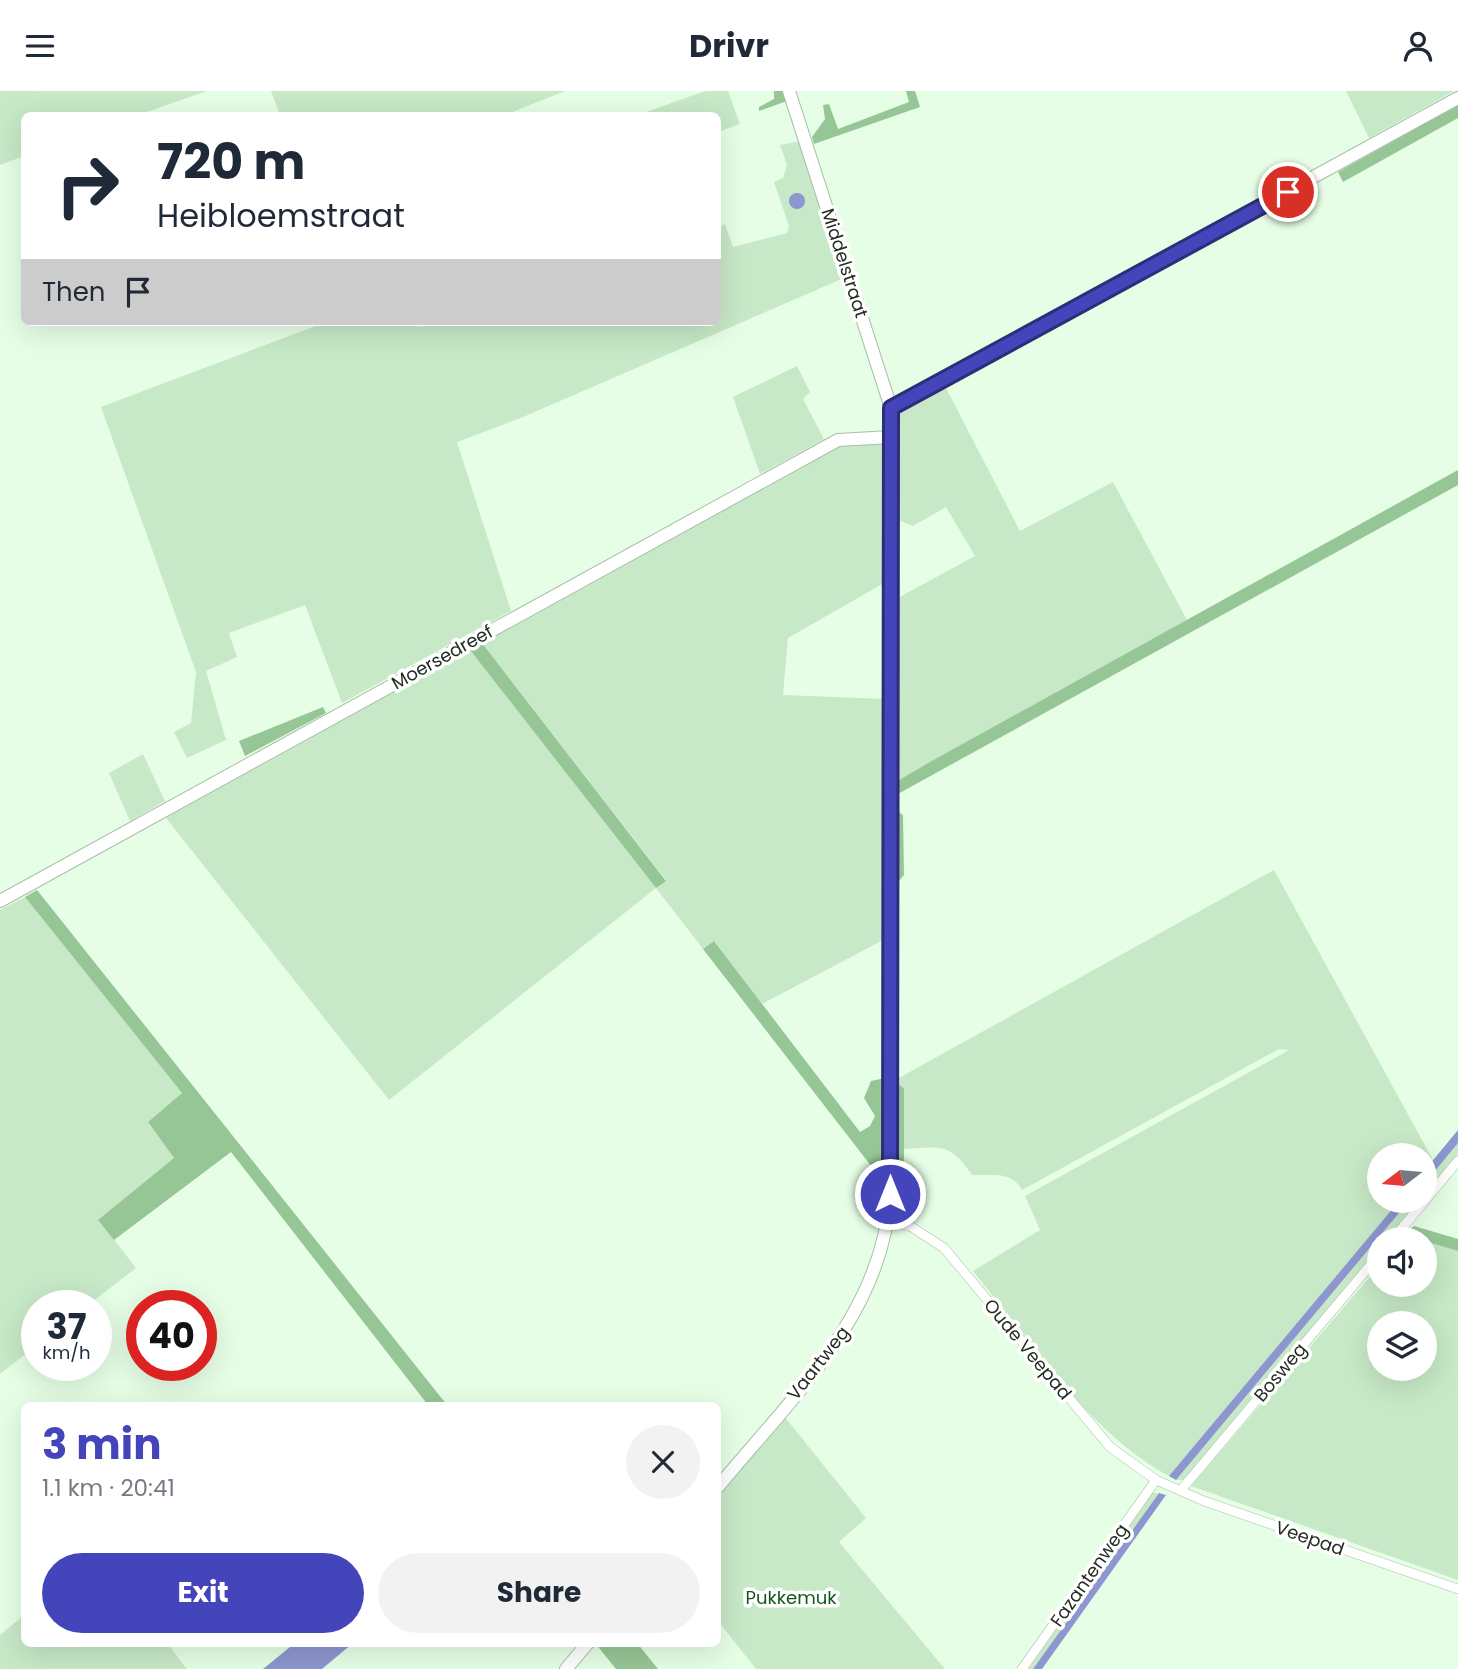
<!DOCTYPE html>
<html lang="en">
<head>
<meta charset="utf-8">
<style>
  :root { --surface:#fff; --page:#f2f2f3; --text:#1f2937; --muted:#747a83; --accent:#4545bb }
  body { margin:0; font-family:Poppins,sans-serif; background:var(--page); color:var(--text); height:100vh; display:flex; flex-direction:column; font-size:26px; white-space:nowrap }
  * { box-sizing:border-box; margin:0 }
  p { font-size:23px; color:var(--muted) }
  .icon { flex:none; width:38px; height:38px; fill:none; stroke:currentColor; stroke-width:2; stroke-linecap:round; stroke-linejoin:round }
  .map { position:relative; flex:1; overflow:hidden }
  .panel { position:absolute; left:21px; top:1311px; width:700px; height:245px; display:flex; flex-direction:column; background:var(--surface); border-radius:10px; box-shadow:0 7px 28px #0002 }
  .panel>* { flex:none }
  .hud { position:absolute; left:21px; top:21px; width:700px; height:214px; border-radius:10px; box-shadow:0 7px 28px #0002; background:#fff; color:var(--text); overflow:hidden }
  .needle { width:46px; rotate:254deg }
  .tools { position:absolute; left:1367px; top:1052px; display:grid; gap:14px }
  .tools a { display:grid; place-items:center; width:70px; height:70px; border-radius:50%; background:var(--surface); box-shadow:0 7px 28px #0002; font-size:35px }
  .speed { position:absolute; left:21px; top:1199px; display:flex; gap:14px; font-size:35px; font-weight:700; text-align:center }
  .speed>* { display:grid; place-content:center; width:91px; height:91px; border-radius:50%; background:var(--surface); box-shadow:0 7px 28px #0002; line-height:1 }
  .speed small { font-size:18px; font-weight:400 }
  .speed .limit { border:10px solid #d22; background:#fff; color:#111 }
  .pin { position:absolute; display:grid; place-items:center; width:60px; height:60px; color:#fff; margin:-30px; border:4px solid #fff; border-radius:50%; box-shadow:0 2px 7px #0007 }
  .me { position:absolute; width:77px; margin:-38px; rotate:0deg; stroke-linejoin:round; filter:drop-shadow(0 0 5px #0008) }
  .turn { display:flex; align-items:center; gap:24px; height:147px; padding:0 21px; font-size:32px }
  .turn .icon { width:91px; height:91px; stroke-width:2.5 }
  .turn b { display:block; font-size:49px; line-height:60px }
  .then { display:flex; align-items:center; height:66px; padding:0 21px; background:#0003; gap:14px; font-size:26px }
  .round { display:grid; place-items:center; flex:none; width:74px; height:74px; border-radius:37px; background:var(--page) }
  .summary { display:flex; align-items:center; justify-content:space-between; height:119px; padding:0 21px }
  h1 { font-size:42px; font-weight:700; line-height:52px; color:var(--accent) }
  .action { display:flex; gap:14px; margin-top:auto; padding:14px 21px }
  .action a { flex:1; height:80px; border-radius:42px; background:var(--accent); color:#fff; font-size:28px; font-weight:700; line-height:80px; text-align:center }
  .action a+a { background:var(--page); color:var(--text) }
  header { display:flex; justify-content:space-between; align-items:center; height:91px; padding:0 21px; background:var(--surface); font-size:32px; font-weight:700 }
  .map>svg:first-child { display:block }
  .green { fill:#c7e9c7; fill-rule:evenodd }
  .forest { fill:#96c696 }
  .water { fill:#8d96cf }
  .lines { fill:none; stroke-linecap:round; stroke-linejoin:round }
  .street-casing { stroke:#a8bfa8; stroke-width:10 }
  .secondary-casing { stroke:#a8bfa8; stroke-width:14 }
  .street { stroke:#fff; stroke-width:9 }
  .secondary { stroke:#fff; stroke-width:12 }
  .route-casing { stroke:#2d2d7a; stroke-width:18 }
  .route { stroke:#4545bb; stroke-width:12 }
  .labels { text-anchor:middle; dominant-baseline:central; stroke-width:7; stroke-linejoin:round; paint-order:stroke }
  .street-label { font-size:18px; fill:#242c23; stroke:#fff }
  .park-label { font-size:18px; fill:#115519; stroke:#fff }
</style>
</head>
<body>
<header><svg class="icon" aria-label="menu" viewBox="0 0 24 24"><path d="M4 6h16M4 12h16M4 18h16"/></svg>Drivr<svg class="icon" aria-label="person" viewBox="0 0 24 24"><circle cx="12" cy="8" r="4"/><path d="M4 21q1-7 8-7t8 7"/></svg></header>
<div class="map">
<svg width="1458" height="1578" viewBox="0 0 1458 1578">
  <rect width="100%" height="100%" fill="#e6fee6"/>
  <g class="green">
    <polygon points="0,0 207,0 138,24 24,24 24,65 0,74"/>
    <polygon points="271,0 565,0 505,24 280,24"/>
    <polygon points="705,0 728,0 740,33 718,41 718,24 638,24"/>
    <polygon points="1346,0 1454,0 1369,47"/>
    <polygon points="800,50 844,187 523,326 457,351 511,520 342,612 305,514 229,542 237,566 206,580 226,649 187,667 174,641 191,632 196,581 101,316 326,231 416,231 418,236 434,231 718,231 718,136 725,133 733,156 787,142 789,135 774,91 783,87 787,74 780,54"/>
    <polygon points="797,275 810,301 803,308 824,348 760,383 733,306"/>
    <polygon points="946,297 1020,440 1113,391 1187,529 896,691 896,508 975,465 946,416 913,435 896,428 896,325"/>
    <polygon points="881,351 885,356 884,492 788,547 783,604 885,608 885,848 762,913 715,851 703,858 656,797 389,1009 166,727 470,559 656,797 666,789 482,552 840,352"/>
    <polygon points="143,663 165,710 130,730 109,682"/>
    <path d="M1274 779 1433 1069 1425 1079 1424 1064H1379V1110H1399L1169 1385C1087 1340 1031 1251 973 1180L1040 1139 1025 1105 1289 959 1279 958 1022 1099C1011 1079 992 1085 972 1084 950 1051 940 1056 904 1058V997L897 993V988Z"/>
    <polygon points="25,806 182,1002 148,1031 174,1067 99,1129 136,1177 88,1214 37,1214 37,1254 0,1283 0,819"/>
    <polygon points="1458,1052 1458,1063 1425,1103 1425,1092"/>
    <polygon points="1409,1110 1419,1110 1387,1148 1379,1148 1379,1157 1184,1389 1176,1389"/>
    <path d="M1425 1150 1458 1160V1489L1191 1395 1379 1175V1194H1424ZM1379 1232H1424V1278H1379Z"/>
    <polygon points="784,1325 866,1427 839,1451 945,1578 756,1578 718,1530 718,1407"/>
    <polygon points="1151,1402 1159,1402 1033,1578 1028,1578"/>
    <polygon points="24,1524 24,1552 167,1552 187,1578 0,1578 0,1544"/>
  </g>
  <g class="forest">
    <polygon points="774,0 784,0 787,10 759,20 759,16 774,8"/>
    <polygon points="906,0 915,0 920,16 814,53 812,46 825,28 823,14 829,13 838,38 909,11"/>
    <polygon points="1458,14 1458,27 1343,91 1338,81"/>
    <polygon points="1458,379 1458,394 896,704 896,691 930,671"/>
    <polygon points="482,552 666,790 656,797 470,559"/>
    <polygon points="323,616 326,622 245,665 239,650"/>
    <polygon points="896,719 903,724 904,784 897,792"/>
    <polygon points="37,799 447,1314 428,1314 231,1061 114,1149 98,1129 174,1067 148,1031 182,1002 25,806"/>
    <polygon points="714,850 860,1041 870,1035 875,1025 864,1007 871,990 885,987 882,1089 703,858"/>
    <polygon points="897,993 904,997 904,1123 897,1112"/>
    <polygon points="1414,1135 1458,1148 1458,1160 1404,1144"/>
    <polygon points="595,1552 637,1552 658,1578 616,1578"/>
  </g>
  <g class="water">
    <circle cx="797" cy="110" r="8"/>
    <polygon points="1458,1039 1458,1052 1425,1092 1425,1079"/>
    <polygon points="1399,1110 1409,1110 1176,1389 1169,1385"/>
    <polygon points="1159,1402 1166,1404 1042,1578 1033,1578"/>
    <polygon points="295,1552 353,1552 322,1578 263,1578"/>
  </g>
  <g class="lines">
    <defs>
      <g id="street">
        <polyline points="889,1130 910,1135 944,1157 1110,1356 1156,1389 1204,1410 1458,1498"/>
        <polyline points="1393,1148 1458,1070"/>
        <polyline points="1181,1399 1379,1164"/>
        <polyline points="1022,1578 1156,1389"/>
      </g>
      <g id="secondary">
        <polyline points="891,317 1458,7"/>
        <polyline points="0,810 838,349 891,346"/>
        <path d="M718 1396C790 1308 884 1223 890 1103L891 317 789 0"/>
        <polyline points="566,1578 588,1552"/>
      </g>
    </defs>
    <use href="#street" class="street-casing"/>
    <use href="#secondary" class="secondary-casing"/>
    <use href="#street" class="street"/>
    <use href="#secondary" class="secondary"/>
  </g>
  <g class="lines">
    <defs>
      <polyline id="route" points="890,1103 891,317 1288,101"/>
    </defs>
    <use href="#route" class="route-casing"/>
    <use href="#route" class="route"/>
  </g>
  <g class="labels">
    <g class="street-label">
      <text transform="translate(845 172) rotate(72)">Middelstraat</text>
      <text transform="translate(442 566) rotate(-29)">Moersedreef</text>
      <text transform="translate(1028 1258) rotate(50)">Oude Veepad</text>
      <text transform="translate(818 1272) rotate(-52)">Vaartweg</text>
      <text transform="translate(1280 1281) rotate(-50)">Bosweg</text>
      <text transform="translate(1310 1447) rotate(19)">Veepad</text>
      <text transform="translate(1089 1484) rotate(-55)">Fazantenweg</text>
    </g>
    <g class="park-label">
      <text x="791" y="1506">Pukkemuk</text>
    </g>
  </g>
</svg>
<div class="tools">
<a><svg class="needle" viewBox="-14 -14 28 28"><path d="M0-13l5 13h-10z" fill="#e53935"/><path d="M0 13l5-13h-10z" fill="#747a83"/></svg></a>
<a><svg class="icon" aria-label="sound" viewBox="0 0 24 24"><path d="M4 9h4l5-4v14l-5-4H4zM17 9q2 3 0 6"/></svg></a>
<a><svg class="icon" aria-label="layers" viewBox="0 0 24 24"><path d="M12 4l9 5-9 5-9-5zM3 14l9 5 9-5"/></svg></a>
</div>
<div class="speed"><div>37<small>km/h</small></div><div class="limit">40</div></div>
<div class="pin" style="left:1288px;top:101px;background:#d93025"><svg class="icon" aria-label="arrive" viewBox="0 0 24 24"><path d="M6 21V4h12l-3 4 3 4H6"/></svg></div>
<svg class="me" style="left:890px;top:1103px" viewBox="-20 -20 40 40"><circle r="17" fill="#4545bb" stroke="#fff" stroke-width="3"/><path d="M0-11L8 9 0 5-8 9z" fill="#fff"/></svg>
<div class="hud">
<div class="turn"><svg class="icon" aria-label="right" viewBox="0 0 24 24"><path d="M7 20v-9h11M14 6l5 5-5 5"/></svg><div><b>720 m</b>Heibloemstraat</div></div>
<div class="then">Then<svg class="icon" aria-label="arrive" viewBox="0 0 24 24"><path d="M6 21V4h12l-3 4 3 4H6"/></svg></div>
</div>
<section class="panel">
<div class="summary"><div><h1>3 min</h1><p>1.1 km · 20:41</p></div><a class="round"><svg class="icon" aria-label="close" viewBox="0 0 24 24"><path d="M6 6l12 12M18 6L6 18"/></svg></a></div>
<div class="action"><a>Exit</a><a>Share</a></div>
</section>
</div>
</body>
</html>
